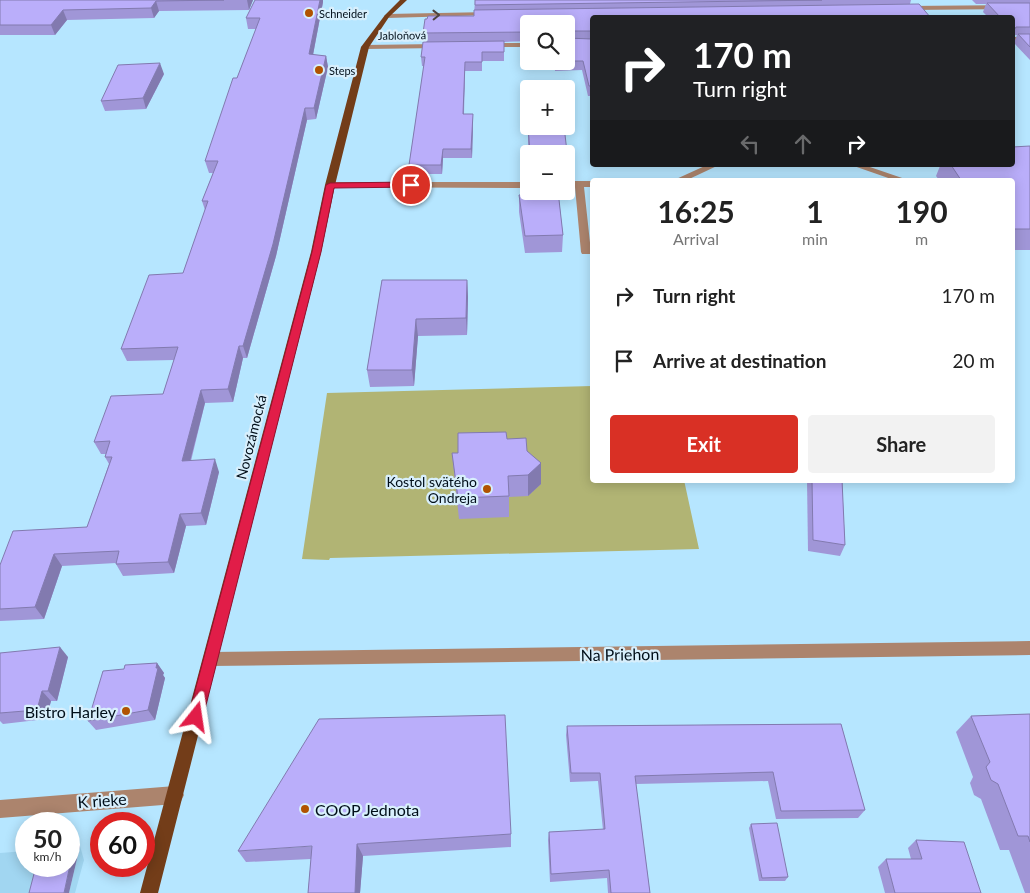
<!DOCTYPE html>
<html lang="en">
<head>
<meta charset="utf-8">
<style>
  :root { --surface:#fff; --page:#f2f2f2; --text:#222; --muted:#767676; --accent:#d93025 }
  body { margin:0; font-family:Lato,sans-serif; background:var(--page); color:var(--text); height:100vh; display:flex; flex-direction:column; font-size:19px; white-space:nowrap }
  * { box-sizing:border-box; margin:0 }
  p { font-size:16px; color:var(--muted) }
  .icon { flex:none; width:28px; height:28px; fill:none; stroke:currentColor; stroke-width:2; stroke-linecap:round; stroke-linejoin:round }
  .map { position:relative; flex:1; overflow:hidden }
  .drawer { position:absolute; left:590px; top:178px; width:425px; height:305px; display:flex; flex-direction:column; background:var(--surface); border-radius:5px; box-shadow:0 2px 12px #0003 }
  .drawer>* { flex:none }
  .top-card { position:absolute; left:590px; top:15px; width:425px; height:152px; border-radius:5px; box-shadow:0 2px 12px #0003; background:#202124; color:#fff; overflow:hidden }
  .controls { position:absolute; left:520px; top:15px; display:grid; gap:10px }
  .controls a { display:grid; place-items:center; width:55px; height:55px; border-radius:5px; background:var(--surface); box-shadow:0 2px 12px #0003; font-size:25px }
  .speed { position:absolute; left:15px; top:812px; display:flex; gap:10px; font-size:25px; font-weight:700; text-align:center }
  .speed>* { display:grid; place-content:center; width:65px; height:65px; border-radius:50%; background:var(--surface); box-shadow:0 2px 12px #0003; line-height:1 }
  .speed small { font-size:12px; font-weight:400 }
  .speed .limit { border:8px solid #d22; background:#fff; color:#111 }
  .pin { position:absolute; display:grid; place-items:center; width:42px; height:42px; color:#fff; margin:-21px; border:2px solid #fff; border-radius:50%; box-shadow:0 1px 5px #0007 }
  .me { position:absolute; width:55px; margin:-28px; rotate:15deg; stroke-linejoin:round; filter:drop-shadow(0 0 4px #0008) }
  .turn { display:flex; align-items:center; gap:18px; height:105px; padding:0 20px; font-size:22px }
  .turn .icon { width:65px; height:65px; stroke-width:2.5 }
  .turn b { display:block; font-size:35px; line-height:42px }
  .lanes { display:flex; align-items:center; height:48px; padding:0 20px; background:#0003; justify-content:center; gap:25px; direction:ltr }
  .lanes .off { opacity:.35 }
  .eta { display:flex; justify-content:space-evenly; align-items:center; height:85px; text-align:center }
  .eta b { font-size:30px; font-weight:700; line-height:35px }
  .cta { display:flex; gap:10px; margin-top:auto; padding:10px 20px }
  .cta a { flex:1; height:58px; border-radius:5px; background:var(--accent); color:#fff; font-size:20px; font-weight:700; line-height:58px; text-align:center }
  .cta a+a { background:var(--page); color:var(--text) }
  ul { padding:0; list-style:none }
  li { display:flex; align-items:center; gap:15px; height:65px; padding:0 20px }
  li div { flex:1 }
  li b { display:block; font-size:19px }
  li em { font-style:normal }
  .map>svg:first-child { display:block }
  .built { fill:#a1d6f1 }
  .green { fill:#b1b474 }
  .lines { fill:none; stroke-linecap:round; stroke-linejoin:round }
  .minor { fill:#ac846d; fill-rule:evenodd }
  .major { fill:#733d19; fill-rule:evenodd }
  .wall { fill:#a096d7 }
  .shaded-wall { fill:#827aaf }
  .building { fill:#baaefa; stroke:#827aaf }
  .oneway { stroke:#4d433f }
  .route { fill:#e11d48; stroke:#92132f }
  .poi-dot { fill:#b15300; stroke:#d8effc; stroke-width:2 }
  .labels { text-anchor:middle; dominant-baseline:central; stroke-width:4.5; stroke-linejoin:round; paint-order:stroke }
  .far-poi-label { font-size:11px; fill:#000e19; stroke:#d8effc; text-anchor:start }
  .far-street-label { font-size:11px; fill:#000e19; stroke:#d8effc }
  .street-label { font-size:14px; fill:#000e19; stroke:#d8effc }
  .poi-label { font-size:14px; fill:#000e19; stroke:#d8effc; text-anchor:end }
  .near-street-label { font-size:16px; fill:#000e19; stroke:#d8effc }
  .near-poi-label { font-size:16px; fill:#000e19; stroke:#d8effc; text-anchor:end }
</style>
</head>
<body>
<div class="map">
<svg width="1030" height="893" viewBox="0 0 1030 893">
  <rect width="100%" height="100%" fill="#b6e6ff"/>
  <g class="built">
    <polygon points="80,846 84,860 75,893 69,893"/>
    <polygon points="26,851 26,866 43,866 35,893 0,893 0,853"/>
  </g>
  <polygon class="green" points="592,386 592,480 684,480 699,549 330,558 329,560 302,559 327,393"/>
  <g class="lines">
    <g class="minor">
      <polygon points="1030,5 1030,9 907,10 904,8 907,6"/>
      <polygon points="490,12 493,14 492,15 387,18 384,16 387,14"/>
      <rect x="1012" y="37" width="18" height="4"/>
      <rect x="485" y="43" width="44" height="4"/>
      <polygon points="438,44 442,46 441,48 365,49 361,47 365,45"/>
      <polygon points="707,165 719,165 687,180 674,180"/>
      <polygon points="851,165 864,165 908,180 894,180"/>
      <polygon points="566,181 592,181 592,187 584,187 591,252 590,254 582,254 581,252 575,187 566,187"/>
      <polygon points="330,182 529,182 529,188 327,187 325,185"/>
      <polygon points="1030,641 1030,655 211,666 206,664 203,659 206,654 211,652"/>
      <polygon points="175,786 181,789 184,795 181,801 175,804 0,818 0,800"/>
    </g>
    <polygon class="major" points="400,0 407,0 389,17 369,47 335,185 321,252 158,893 140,893 311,252 325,185 361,47 385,15"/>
  </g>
  <g class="wall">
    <polygon points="0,0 253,0 249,10 159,11 154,18 67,20 55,35 0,35"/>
    <polygon points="475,0 911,0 910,4 592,18 592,96 588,96 582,70 555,71 554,61 566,61 566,24 529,24 529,41 504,42 504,61 482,61 482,71 465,71 464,114 473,123 472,158 443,158 442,174 410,174 409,165 424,66 422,66 421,57 424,42 423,33 474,16"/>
    <polygon points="972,0 1030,0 1030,60 1014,43 1017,35 1012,35 1012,18 989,18 983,12 986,4 976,4"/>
    <polygon points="323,2 313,55 326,56 328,67 316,119 307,120 276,256 247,358 243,358 233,402 205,403 191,461 219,472 206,525 186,526 174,573 123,576 116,564 116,563 62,566 44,619 0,621 0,565 87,527 109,464 105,457 106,454 101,454 94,442 163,394 174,360 127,361 121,349 183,273 205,210 202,201 213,173 209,173 205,161 256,29 248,29 246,18"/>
    <polygon points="164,74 146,109 105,111 101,101"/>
    <polygon points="528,125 567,152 566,169 566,154 529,154 529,158 528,142"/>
    <polygon points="1030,146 1030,250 1012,250 1012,180 939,180 936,176 940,166 939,165 1012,165"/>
    <polygon points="531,191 558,191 563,235 562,252 525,253 519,212 519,195 531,194"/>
    <polygon points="382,280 467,280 468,297 467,335 418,336 414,386 370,387 367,370"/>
    <polygon points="507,439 527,451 541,463 541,484 528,496 509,497 509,517 459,519 452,453 458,453"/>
    <polygon points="807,480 842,480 845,545 840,556 808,551"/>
    <polygon points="0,653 68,657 57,701 51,701 46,719 3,724 0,721"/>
    <polygon points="157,663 164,673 163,675 165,678 155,720 96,730 88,721"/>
    <polygon points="1030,714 1030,893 1025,893 1009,850 1000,850 981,799 974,795 970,783 973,777 956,732 971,716"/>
    <polygon points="841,724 865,810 858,818 776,819 768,781 636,784 650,893 608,893 607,878 550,882 548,840 549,832 603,830 598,781 570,782 566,735 567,726"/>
    <polygon points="751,824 788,877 785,881 759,881 749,828"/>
    <polygon points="511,834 511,847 363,856 360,893 308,893 311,859 246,862 238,851"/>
    <polygon points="916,840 981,893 885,893 878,867 886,859 911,859 908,848"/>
  </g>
  <g class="shaded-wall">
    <polygon points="247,0 253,0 249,10"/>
    <polygon points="320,0 323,0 323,2 311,65 309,54"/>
    <polygon points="156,1 159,11 154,18 151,8"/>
    <polygon points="63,10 67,20 55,35 51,25"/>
    <polygon points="326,56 328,67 316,119 314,108"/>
    <polygon points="465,62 465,71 463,123 463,114"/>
    <polygon points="160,63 164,74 146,109 143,98"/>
    <polygon points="305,108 307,120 276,256 247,358 243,346"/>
    <polygon points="473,114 473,123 472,158 471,149"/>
    <polygon points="443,149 443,158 442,174 441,165"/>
    <polygon points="467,280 468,297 467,335 466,318"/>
    <polygon points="416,319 418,336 414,386 412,370"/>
    <polygon points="239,346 243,358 233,402 228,389"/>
    <polygon points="201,390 205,403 187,473 182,461"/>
    <polygon points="215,459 219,472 206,525 201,513"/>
    <polygon points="541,463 541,484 528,496 528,475"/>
    <polygon points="180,514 186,526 174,573 168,562"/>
    <polygon points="54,554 62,566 44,619 35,607"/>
    <polygon points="60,647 68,657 57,701 48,691"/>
    <polygon points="157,663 164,673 163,675 165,678 155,720 148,710"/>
    <polygon points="42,691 51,701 46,719 37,710"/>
    <polygon points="75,842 80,846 69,893 64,893"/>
    <polygon points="357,844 363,856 360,893 355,893"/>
  </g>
  <g class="building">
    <polygon points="0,0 224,0 156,1 151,8 63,10 51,25 0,25"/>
    <polygon points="255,0 320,0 309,54 326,56 314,108 305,108 273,244 243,346 239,346 228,389 201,390 182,461 215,459 201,513 180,514 168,562 116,564 119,551 54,554 35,607 0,609 0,565 13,531 87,527 112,457 105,457 110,441 94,442 111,396 163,394 178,347 121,349 149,275 183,273 208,201 202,201 218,161 205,161 233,78 237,78 260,18 246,18"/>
    <polygon points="475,0 822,0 475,5"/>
    <polygon points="987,3 1030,3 1030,27 1016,27 1014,30 1012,29 1012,18 1001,18"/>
    <polygon points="919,4 931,18 592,18 592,31 566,31 566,24 529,24 529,32 423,33 425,19 427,19 428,16 474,16 474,10"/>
    <polygon points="1018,34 1030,34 1030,47"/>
    <polygon points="566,38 592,39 592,86 589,86 583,61 566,61"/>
    <polygon points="504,41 504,52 482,52 482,62 465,62 463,114 473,114 471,149 443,149 441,165 409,165 425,57 421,57 423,42"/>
    <polygon points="160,63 143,98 101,101 118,65"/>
    <polygon points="528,125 529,125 529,126 564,126 567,152 553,152 554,154 530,154"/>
    <polygon points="1030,146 1030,229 1012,229 1012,180 961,180 951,165 1012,165 1012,147"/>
    <polygon points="532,191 558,191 563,235 525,236 519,195 533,194"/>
    <polygon points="382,280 467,280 466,318 416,319 412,370 367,370"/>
    <polygon points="506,432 507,439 526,438 527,451 541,463 528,475 508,476 509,496 458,498 452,453 458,453 458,433"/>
    <polygon points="812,480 842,480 845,545 813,540"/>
    <polygon points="60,647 48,691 42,691 37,710 0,713 0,653"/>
    <polygon points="157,663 156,668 158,668 148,710 88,721 103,671 124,669 125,665"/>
    <polygon points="1030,714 1030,842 1028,836 1018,836 998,784 991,780 986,767 990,762 971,716"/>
    <polygon points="505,715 511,834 357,844 355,893 308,893 312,846 238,851 319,719"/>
    <polygon points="841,724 865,810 781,811 773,772 635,776 650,893 611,893 609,870 551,874 549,832 605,829 600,773 571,773 567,726"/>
    <polygon points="777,823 788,877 762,878 751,824"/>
    <polygon points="916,840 964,842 981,893 895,893 886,859 922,859"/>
    <polygon points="75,842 64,893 29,893 36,866 69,866 69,843"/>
  </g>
  <defs><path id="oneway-chevron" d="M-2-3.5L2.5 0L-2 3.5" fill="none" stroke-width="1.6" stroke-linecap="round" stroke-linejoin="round" transform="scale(1.25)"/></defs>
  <use class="oneway" href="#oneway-chevron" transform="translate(436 15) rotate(-1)"/>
  <polygon class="route" points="411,182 414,183 414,187 334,188 321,252 203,717 201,722 196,724 190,722 188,717 312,252 326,185 330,183"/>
  <g class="poi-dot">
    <circle cx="309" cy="13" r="5"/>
    <circle cx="319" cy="70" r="5"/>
    <circle cx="487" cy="489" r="5"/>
    <circle cx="126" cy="711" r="5"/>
    <circle cx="305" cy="809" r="5"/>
  </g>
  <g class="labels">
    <g class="far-poi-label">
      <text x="319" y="13">Schneider</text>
      <text x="329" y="70">Steps</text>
    </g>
    <g class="far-street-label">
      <text transform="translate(402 35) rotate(-1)">Jabloňová</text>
    </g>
    <g class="street-label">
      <text transform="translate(251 437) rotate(-76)">Novozámocká</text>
    </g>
    <g class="poi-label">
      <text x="477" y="481">Kostol svätého<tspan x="477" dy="16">Ondreja</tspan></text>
    </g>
    <g class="near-street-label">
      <text transform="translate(620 654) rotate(-1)">Na Priehon</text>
      <text transform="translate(102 800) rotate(-4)">K rieke</text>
    </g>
    <g class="near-poi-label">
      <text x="116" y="711">Bistro Harley</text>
      <text x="315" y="809" text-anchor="start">COOP Jednota</text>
    </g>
  </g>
</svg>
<div class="controls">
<a><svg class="icon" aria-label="search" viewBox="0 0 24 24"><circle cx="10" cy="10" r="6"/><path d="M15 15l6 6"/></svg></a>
<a>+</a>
<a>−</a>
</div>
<div class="speed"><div>50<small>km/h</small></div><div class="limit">60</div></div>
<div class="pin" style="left:411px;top:185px;background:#d93025"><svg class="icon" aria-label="arrive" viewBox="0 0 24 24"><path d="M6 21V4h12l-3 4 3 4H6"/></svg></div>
<svg class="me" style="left:196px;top:717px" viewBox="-20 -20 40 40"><path d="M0-17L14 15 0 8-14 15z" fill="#e11d48" stroke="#fff" stroke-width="4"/></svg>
<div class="top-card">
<div class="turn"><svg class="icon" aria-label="right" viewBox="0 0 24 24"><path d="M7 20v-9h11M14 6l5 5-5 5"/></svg><div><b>170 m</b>Turn right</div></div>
<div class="lanes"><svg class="icon off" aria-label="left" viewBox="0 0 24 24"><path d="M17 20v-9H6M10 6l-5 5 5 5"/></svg><svg class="icon off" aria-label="ahead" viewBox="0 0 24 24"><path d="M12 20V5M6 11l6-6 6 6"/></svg><svg class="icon" aria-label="right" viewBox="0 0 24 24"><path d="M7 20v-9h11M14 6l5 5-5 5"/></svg></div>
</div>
<section class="drawer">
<div class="eta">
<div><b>16:25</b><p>Arrival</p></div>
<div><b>1</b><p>min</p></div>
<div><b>190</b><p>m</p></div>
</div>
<ul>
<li><svg class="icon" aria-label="right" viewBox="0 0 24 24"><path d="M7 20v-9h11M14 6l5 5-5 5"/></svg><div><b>Turn right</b></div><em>170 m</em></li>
<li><svg class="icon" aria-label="arrive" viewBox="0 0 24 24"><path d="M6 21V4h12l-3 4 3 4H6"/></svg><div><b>Arrive at destination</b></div><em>20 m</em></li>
</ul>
<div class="cta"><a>Exit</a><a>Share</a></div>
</section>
</div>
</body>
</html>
